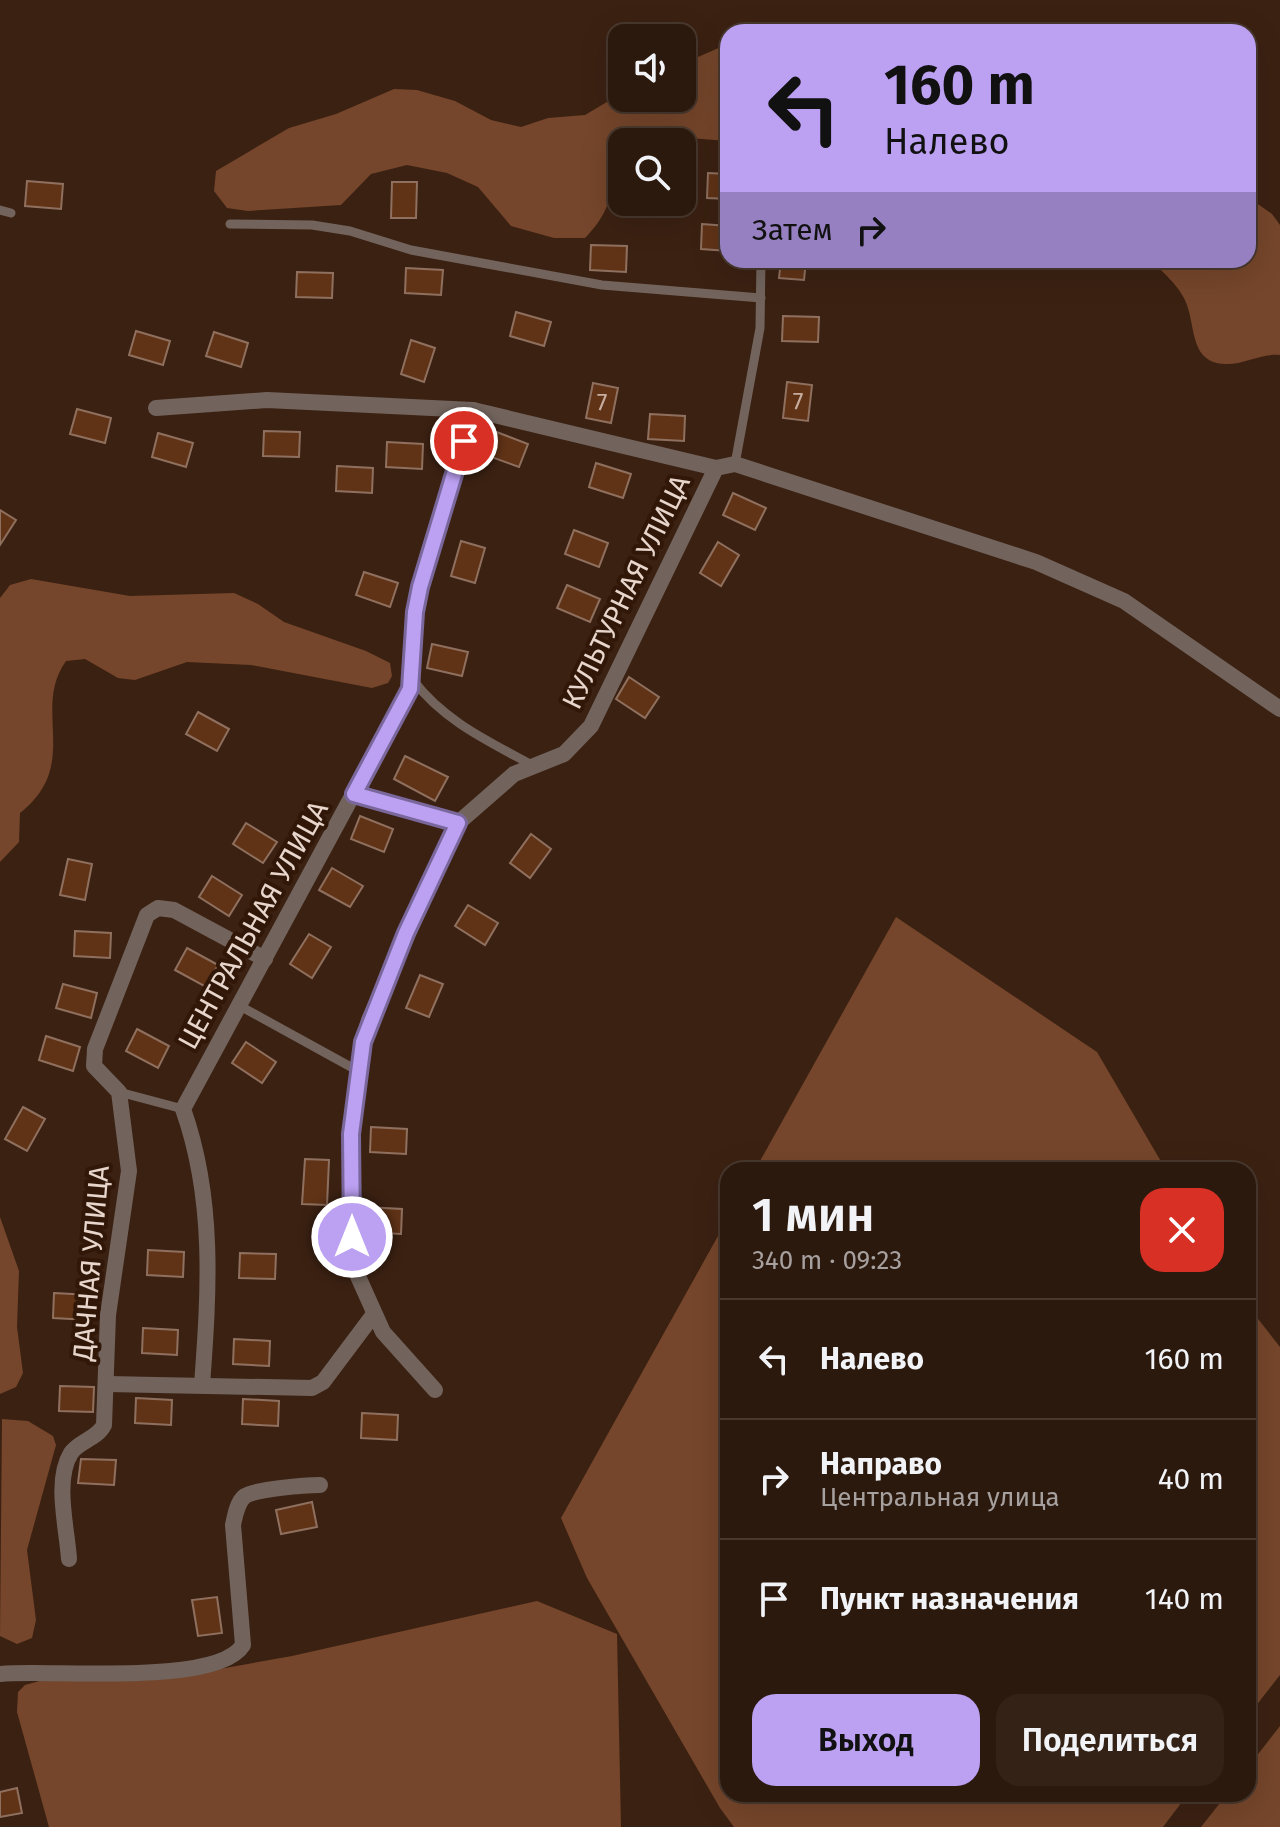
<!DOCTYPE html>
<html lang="ru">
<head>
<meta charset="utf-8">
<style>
  :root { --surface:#2c190e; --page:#342217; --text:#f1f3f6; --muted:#a6a09e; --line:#48382e; --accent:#bca0f2 }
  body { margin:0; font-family:"Fira Sans",sans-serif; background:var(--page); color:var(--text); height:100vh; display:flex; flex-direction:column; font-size:30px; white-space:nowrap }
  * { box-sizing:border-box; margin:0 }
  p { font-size:26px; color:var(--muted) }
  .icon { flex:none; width:44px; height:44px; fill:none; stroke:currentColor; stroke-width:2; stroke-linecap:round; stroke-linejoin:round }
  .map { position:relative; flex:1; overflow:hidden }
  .drawer { position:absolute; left:720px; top:1162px; width:536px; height:640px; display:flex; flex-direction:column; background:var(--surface); border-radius:24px; box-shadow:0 8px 32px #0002,0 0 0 2px var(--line) }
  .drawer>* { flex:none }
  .banner { position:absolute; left:720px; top:24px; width:536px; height:244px; border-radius:24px; box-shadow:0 8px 32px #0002,0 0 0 2px var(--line); background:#bca0f2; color:#111; overflow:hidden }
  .controls { position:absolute; left:608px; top:24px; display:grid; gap:16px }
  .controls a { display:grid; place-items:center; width:88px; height:88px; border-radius:16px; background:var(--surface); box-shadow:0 8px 32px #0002,0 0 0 2px var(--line); font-size:40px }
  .pin { position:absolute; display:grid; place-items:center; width:68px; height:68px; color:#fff; margin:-34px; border:4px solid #fff; border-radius:50%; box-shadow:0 2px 8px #0007 }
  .me { position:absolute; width:88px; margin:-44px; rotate:0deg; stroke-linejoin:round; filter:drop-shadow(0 0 6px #0008) }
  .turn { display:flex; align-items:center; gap:28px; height:168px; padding:0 32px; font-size:36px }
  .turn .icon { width:104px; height:104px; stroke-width:2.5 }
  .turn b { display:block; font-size:56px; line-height:68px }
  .then { display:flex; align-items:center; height:76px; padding:0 32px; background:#0003; gap:16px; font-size:30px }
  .round { display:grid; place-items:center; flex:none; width:84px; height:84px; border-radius:24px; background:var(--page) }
  .head { display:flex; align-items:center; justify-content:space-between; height:136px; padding:0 32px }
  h1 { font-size:48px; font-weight:600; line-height:60px }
  .button { display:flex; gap:16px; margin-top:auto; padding:16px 32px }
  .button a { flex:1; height:92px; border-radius:24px; background:var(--accent); color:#111; font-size:32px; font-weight:600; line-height:92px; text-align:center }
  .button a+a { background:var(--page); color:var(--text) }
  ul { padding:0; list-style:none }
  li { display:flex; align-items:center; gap:24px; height:120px; padding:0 32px; border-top:2px solid var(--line) }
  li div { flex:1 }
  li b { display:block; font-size:30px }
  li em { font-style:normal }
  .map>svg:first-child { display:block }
  .forest { fill:#75462b }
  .building { fill:#603317; stroke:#8f705f; stroke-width:2 }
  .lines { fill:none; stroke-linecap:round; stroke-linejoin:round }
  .lane { stroke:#72645d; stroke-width:9 }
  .street { stroke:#72645d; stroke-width:16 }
  .route-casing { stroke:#7a689d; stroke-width:20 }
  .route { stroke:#bca0f2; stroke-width:14 }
  .labels { text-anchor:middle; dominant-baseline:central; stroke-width:8; stroke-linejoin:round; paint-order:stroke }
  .number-label { font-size:24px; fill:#c6ad9f }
  .street-label { font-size:28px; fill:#e8d6cc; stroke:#301708 }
</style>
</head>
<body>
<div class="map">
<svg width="1280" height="1827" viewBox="0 0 1280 1827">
  <rect width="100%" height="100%" fill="#3b2112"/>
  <g class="forest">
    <path d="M723 46 728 47V141L676 137 662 142H622V164L612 171C613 200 605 217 585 238H554L511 226 478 187 447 173 407 165 371 174 341 205 248 211 227 208 214 191 216 171 289 128 336 114 394 89 417 90 455 101 491 120 521 127 548 118 585 115 622 93V98H682V64Z"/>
    <path d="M1248 197 1272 214 1280 225V355C1261 353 1243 365 1225 364 1192 363 1195 331 1188 308 1182 288 1165 274 1150 260H1248Z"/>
    <path d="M31 579 130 596 234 593 258 604 284 622 366 651 390 663 392 676 388 683 372 688 251 665 187 662 135 680 118 678 85 659 66 661C31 710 82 764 20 813L19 842 0 862V598L10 585Z"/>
    <polygon points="896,917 1097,1052 1166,1170 755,1170"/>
    <polygon points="0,1217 19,1271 17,1327 23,1373 16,1387 0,1394"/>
    <polygon points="728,1218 728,1794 1188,1794 1163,1827 734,1827 720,1808 587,1578 561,1518"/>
    <polygon points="1248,1306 1280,1347 1280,1675 1248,1716"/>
    <polygon points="2,1419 28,1421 53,1436 56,1445 27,1550 36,1620 32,1638 17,1644 0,1636"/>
    <polygon points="537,1601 617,1634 621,1827 49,1827 17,1712 18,1692 25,1685 43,1680 175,1677 292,1656"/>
    <polygon points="1280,1726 1280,1827 1201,1827 1227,1794 1248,1794 1248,1767"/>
  </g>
  <g class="building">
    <polygon points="708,173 728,174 728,199 707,198"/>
    <polygon points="27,181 63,184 61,209 25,206"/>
    <polygon points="392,182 417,182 416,218 391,218"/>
    <polygon points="702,224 728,226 728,251 701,249"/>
    <polygon points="591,245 627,246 626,272 590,270"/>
    <polygon points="781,260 806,260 804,280 779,278"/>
    <polygon points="406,268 443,270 441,295 405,293"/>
    <polygon points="297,272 333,273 332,298 296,297"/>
    <polygon points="516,312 551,322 544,346 510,336"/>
    <polygon points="783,316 819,317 818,342 782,341"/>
    <polygon points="136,331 170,341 163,365 129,355"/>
    <polygon points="214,332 248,343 241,367 206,356"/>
    <polygon points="411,340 435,348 424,382 401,374"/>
    <polygon points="787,382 812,385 808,421 783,418"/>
    <polygon points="593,383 618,388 611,423 586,418"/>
    <polygon points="77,409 111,418 105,443 70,434"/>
    <polygon points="650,414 685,416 684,441 648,439"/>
    <polygon points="264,431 300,432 299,457 263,456"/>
    <polygon points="494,431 528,444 519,467 486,455"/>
    <polygon points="158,433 193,443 186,467 152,457"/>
    <polygon points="387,442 423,444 422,469 386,467"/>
    <polygon points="596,463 631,474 623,498 589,487"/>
    <polygon points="337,466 373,468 372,493 336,491"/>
    <polygon points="733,493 766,508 755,530 723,515"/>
    <polygon points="0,510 16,520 0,545"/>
    <polygon points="574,530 608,543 599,567 565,554"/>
    <polygon points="461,541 485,548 475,583 451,576"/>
    <polygon points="718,542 739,555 721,586 700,573"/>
    <polygon points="364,572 398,583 390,607 356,595"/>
    <polygon points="567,585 600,599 590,622 557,608"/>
    <polygon points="432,644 468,652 462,676 427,668"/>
    <polygon points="629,677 659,697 645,718 616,699"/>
    <polygon points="198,712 229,729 217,751 186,734"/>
    <polygon points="405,756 448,777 435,801 394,779"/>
    <polygon points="360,816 393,829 384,852 351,839"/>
    <polygon points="246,823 277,842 263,863 233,844"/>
    <polygon points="531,834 551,849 530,878 510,863"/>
    <polygon points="68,859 92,864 85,900 60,895"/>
    <polygon points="332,868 363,886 350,907 319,890"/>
    <polygon points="212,876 242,895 229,916 199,897"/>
    <polygon points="468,905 498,923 485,945 455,926"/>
    <polygon points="75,931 111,933 110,958 74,956"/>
    <polygon points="309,934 331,947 312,978 290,964"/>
    <polygon points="187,948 218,965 206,987 175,970"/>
    <polygon points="420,975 443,984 429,1017 406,1008"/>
    <polygon points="63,984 97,993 91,1018 56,1008"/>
    <polygon points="137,1029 169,1046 158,1068 126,1051"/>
    <polygon points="46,1036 80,1047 73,1071 39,1060"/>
    <polygon points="246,1042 276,1062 262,1083 232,1063"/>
    <polygon points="23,1107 45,1119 27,1151 5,1139"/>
    <polygon points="371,1127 407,1129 406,1154 370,1152"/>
    <polygon points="305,1159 329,1160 327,1205 302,1204"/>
    <polygon points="366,1207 402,1209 401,1234 365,1232"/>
    <polygon points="148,1250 184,1252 183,1277 147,1275"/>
    <polygon points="240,1253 276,1254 275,1279 239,1278"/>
    <polygon points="54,1293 90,1295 89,1320 53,1318"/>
    <polygon points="143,1328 178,1330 177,1355 142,1353"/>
    <polygon points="234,1339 270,1341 269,1366 233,1364"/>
    <polygon points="60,1386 94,1387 93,1412 59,1411"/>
    <polygon points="136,1398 172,1400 171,1425 135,1423"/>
    <polygon points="243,1399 279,1401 278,1426 242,1424"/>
    <polygon points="362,1413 398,1415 397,1440 361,1438"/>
    <polygon points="81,1459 116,1460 114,1485 78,1483"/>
    <polygon points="312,1502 317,1527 281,1534 276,1510"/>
    <polygon points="217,1597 222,1633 198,1636 192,1600"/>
    <polygon points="17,1788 22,1813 0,1817 0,1792"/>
  </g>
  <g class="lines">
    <g class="lane">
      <polyline points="0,210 11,213"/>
      <polyline points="230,224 312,225 350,231 411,250 602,285 761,298"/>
      <polyline points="735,464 760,328 761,260"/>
      <path d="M413 680C444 721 488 741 532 765"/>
      <polyline points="354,794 458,823"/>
      <polyline points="240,1006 360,1072"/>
      <polyline points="119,1092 183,1109"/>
    </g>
    <g class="street">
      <polyline points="156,408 267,400 473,410 716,468 735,464 1036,562 1124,601 1280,709"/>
      <polyline points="107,1384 312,1388 323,1382 374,1314"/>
      <path d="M202 1385C209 1291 215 1199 183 1109L410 689 415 612 426 561 473 410"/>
      <polyline points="435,1390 383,1332 352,1263 351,1134 363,1042 369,1020 458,823 514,774 564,754 591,726 716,468"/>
      <path d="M69 1559C67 1528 54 1480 71 1453 79 1441 97 1439 104 1425L108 1315 129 1171 119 1092 94 1066 95 1049 147 915 158 908 174 910 265 959"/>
      <path d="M0 1674C49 1669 217 1687 243 1645L233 1525C235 1516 237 1502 245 1496 256 1489 306 1485 320 1485"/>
    </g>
  </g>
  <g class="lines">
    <defs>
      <polyline id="route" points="352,1237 351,1134 363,1042 406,933 458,823 354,794 410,689 415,612 420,587 464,441"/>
    </defs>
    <use href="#route" class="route-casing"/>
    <use href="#route" class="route"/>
  </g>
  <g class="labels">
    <g class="number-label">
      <text x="798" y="402">7</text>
      <text x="602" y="403">7</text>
    </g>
    <g class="street-label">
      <text transform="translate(626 592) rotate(-64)">КУЛЬТУРНАЯ УЛИЦА</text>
      <text transform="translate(253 925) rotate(-61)">ЦЕНТРАЛЬНАЯ УЛИЦА</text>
      <text transform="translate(91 1263) rotate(-85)">ДАЧНАЯ УЛИЦА</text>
    </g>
  </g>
</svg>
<div class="controls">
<a><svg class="icon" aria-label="sound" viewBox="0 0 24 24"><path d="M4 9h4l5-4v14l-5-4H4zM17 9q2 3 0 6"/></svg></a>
<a><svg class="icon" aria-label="search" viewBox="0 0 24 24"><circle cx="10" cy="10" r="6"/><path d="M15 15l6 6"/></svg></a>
</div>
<div class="pin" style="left:464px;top:441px;background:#d93025"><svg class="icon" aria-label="arrive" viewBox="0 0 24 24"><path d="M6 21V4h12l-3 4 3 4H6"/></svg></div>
<svg class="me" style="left:352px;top:1237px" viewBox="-20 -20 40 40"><circle r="17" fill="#bca0f2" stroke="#fff" stroke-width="3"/><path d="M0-11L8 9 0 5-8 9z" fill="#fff"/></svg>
<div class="banner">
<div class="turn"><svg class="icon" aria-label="left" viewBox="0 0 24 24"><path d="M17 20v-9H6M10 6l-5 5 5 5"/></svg><div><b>160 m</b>Налево</div></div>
<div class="then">Затем<svg class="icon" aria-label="right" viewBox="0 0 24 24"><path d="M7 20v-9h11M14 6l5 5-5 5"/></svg></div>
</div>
<section class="drawer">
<div class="head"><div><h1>1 мин</h1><p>340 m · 09:23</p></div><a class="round" style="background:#d93025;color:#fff"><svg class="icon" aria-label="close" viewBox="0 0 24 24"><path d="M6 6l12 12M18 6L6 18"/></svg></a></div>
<ul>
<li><svg class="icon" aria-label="left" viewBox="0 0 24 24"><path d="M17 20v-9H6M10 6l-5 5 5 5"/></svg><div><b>Налево</b></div><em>160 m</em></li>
<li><svg class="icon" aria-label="right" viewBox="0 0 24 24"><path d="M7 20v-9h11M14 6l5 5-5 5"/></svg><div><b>Направо</b><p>Центральная улица</p></div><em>40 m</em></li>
<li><svg class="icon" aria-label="arrive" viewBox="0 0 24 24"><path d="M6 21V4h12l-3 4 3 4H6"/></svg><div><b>Пункт назначения</b></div><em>140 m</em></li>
</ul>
<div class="button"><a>Выход</a><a>Поделиться</a></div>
</section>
</div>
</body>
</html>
